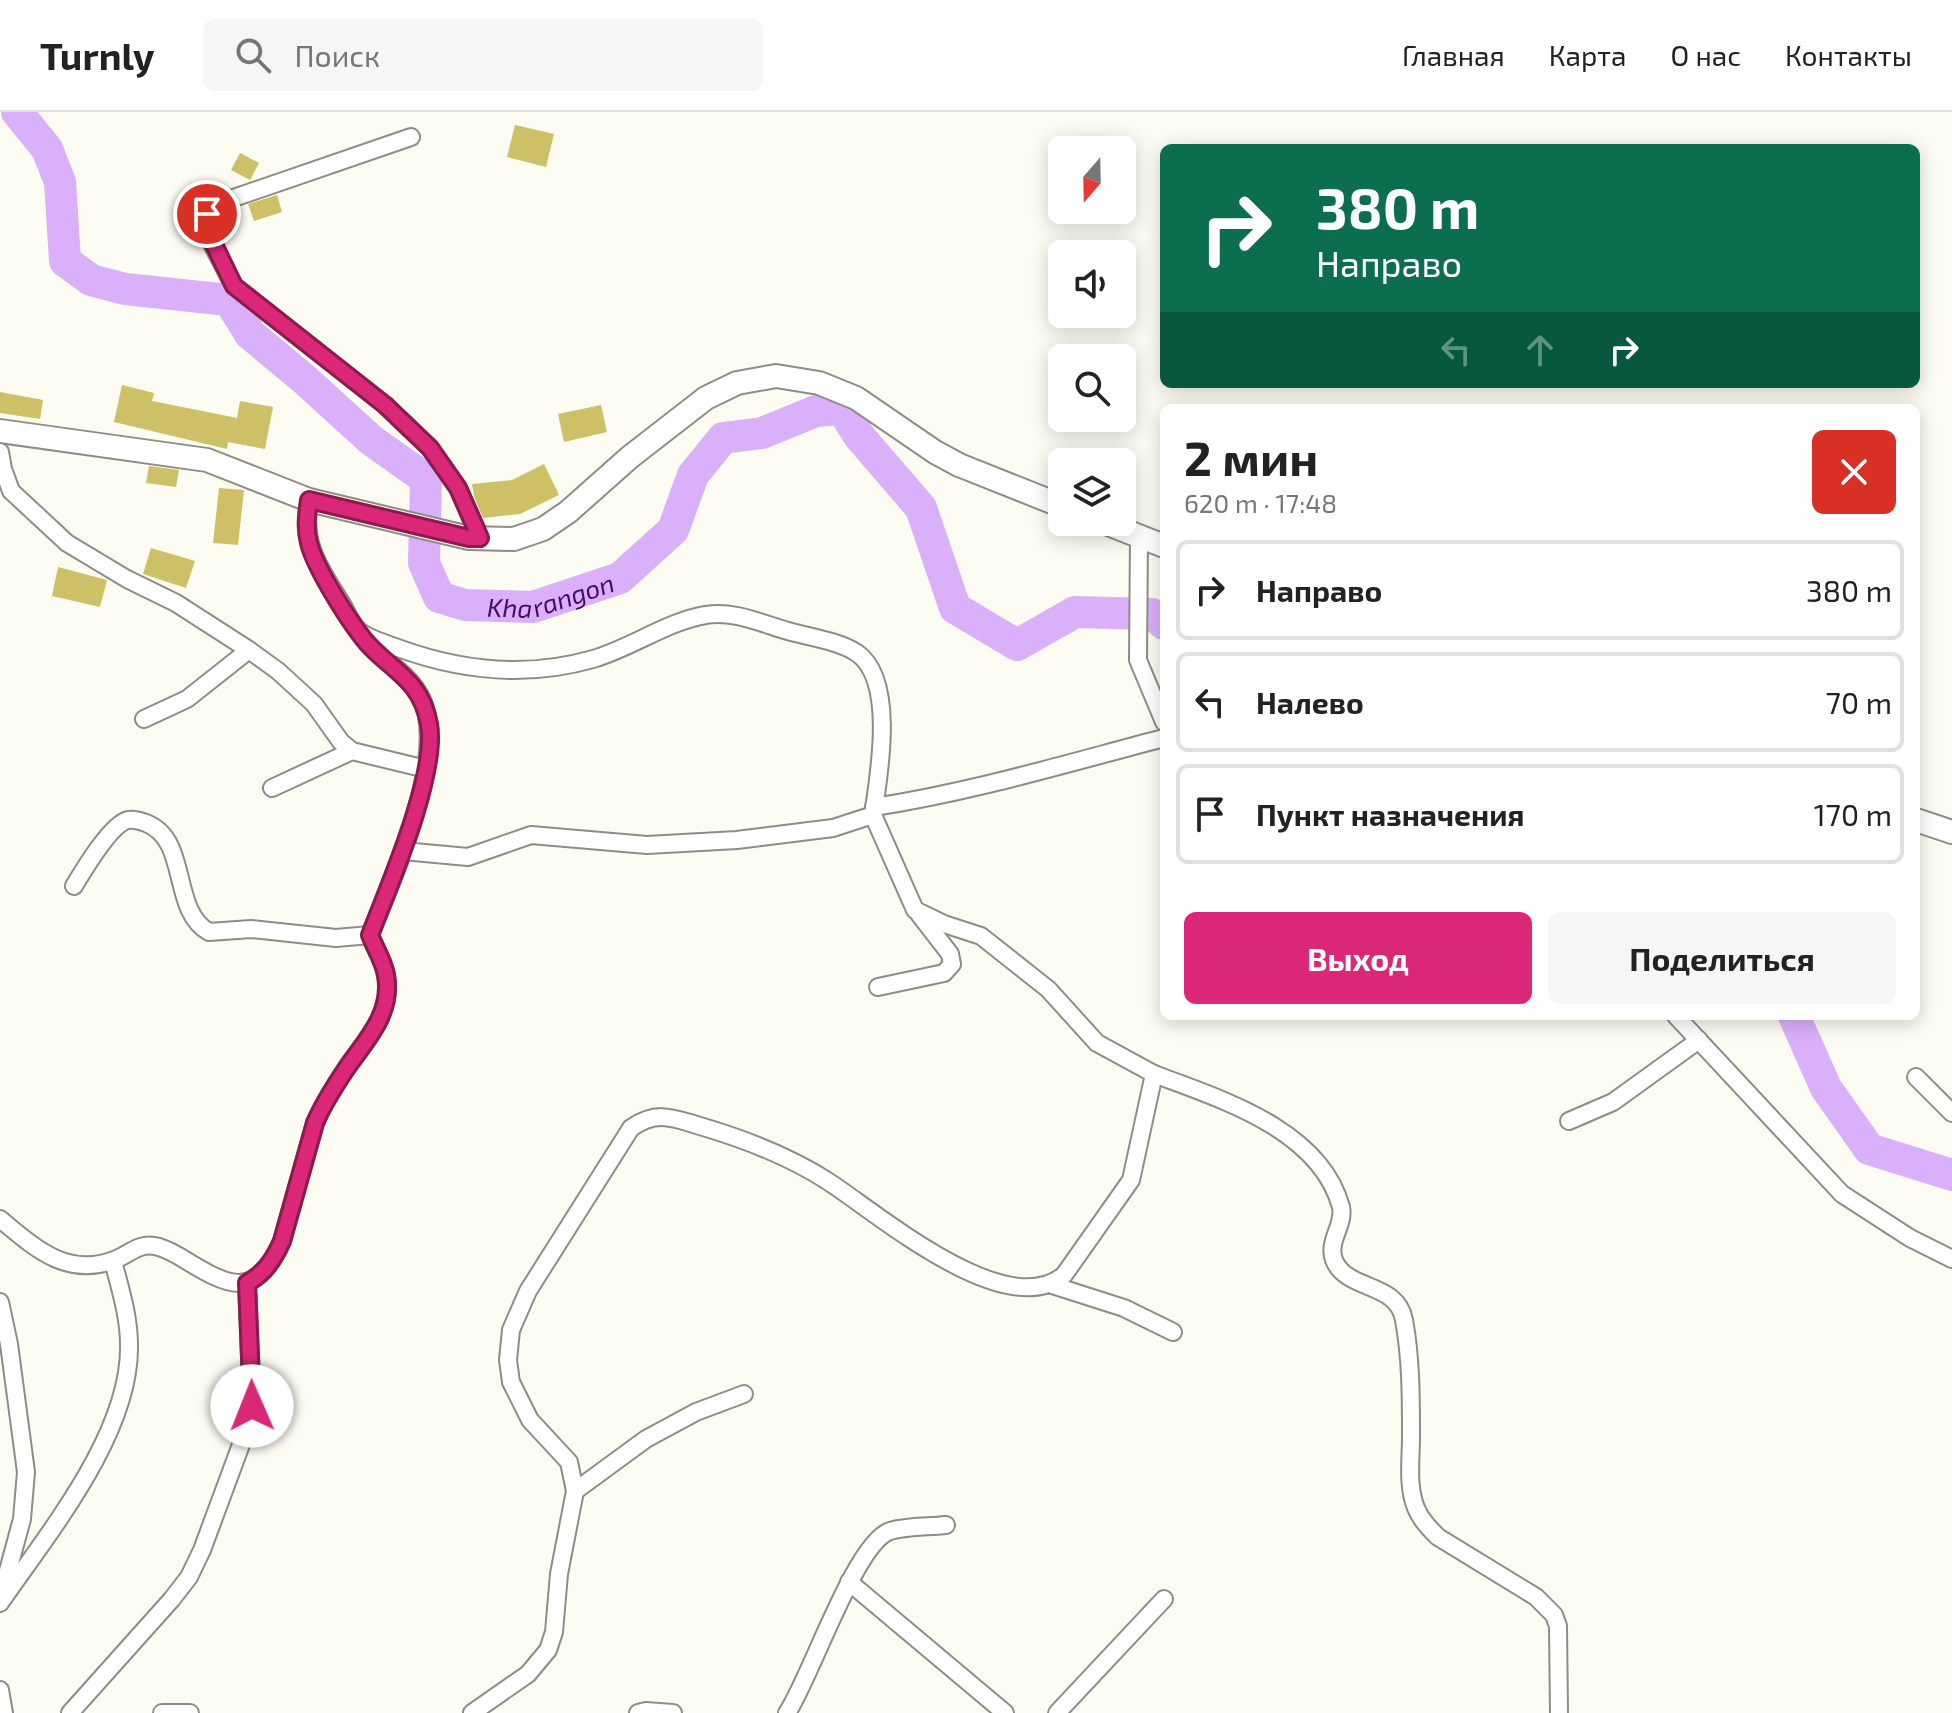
<!DOCTYPE html>
<html lang="ru">
<head>
<meta charset="utf-8">
<style>
  :root { --surface:#fff; --page:#f6f6f6; --text:#222; --muted:#767676; --line:#e0e0e0; --accent:#db2777 }
  body { margin:0; font-family:"Exo 2",sans-serif; background:var(--page); color:var(--text); height:100vh; display:flex; flex-direction:column; font-size:30px; white-space:nowrap }
  * { box-sizing:border-box; margin:0 }
  p { font-size:26px; color:var(--muted) }
  .icon { flex:none; width:44px; height:44px; fill:none; stroke:currentColor; stroke-width:2; stroke-linecap:round; stroke-linejoin:round }
  .map { position:relative; flex:1; overflow:hidden }
  .sheet { position:absolute; left:1160px; top:292px; width:760px; height:616px; display:flex; flex-direction:column; background:var(--surface); border-radius:12px; box-shadow:0 4px 20px #0003 }
  .sheet>* { flex:none }
  .guide { position:absolute; left:1160px; top:32px; width:760px; height:244px; border-radius:12px; box-shadow:0 4px 20px #0003; background:#0b6e4f; color:#fff; overflow:hidden }
  .needle { width:52px; rotate:200deg }
  .controls { position:absolute; left:1048px; top:24px; display:grid; gap:16px }
  .controls a { display:grid; place-items:center; width:88px; height:88px; border-radius:12px; background:var(--surface); box-shadow:0 4px 20px #0003; font-size:40px }
  .pin { position:absolute; display:grid; place-items:center; width:68px; height:68px; color:#fff; margin:-34px; border:4px solid #fff; border-radius:50%; box-shadow:0 2px 8px #0007 }
  .me { position:absolute; width:88px; margin:-44px; rotate:359deg; stroke-linejoin:round; filter:drop-shadow(0 0 6px #0008) }
  .turn { display:flex; align-items:center; gap:28px; height:168px; padding:0 24px; font-size:36px }
  .turn .icon { width:104px; height:104px; stroke-width:2.5 }
  .turn b { display:block; font-size:56px; line-height:68px }
  .lanes { display:flex; align-items:center; height:76px; padding:0 24px; background:#0003; justify-content:center; gap:40px; direction:ltr }
  .lanes .off { opacity:.35 }
  .round { display:grid; place-items:center; flex:none; width:84px; height:84px; border-radius:12px; background:var(--page) }
  .headline { display:flex; align-items:center; justify-content:space-between; height:136px; padding:0 24px }
  h1 { font-size:48px; font-weight:700; line-height:60px }
  .action { display:flex; gap:16px; margin-top:auto; padding:16px 24px }
  .action a { flex:1; height:92px; border-radius:12px; background:var(--accent); color:#fff; font-size:32px; font-weight:700; line-height:92px; text-align:center }
  .action a+a { background:var(--page); color:var(--text) }
  ul { padding:0; list-style:none }
  li { display:flex; align-items:center; gap:24px; height:100px; margin:0 16px 12px; padding:0 8px; border:4px solid var(--line); border-radius:12px }
  li div { flex:1 }
  li b { display:block; font-size:30px }
  li em { font-style:normal }
  header { display:flex; align-items:center; gap:48px; box-sizing:border-box; height:112px; padding:0 40px; background:var(--surface); border-bottom:2px solid var(--line) }
  header strong { font-size:38px }
  nav { display:flex; gap:44px; margin-inline-start:auto; font-size:28px }
  .search { width:560px; height:72px; background:var(--page); display:flex; align-items:center; gap:20px; box-sizing:border-box; padding:0 28px; border-radius:12px; color:var(--muted); font-size:30px }
  .map>svg:first-child { display:block }
  .lines { fill:none; stroke-linecap:round; stroke-linejoin:round }
  .river { stroke:#dbb0fb; stroke-width:32 }
  .building { fill:#cdc067 }
  .minor-casing { stroke:#8e8d85; stroke-width:20 }
  .tertiary-casing { stroke:#8e8d85; stroke-width:26 }
  .minor { stroke:#fff; stroke-width:16 }
  .tertiary { stroke:#fff; stroke-width:22 }
  .route-casing { stroke:#8e194d; stroke-width:20 }
  .route { stroke:#db2777; stroke-width:14 }
  .labels { text-anchor:middle; dominant-baseline:central; stroke-width:6; stroke-linejoin:round; paint-order:stroke }
  .water-label { font-size:26px; font-style:italic; fill:#450b64; stroke:#fff }
</style>
</head>
<body>
<header>
<strong>Turnly</strong>
<div class="search"><svg class="icon" aria-label="search" viewBox="0 0 24 24"><circle cx="10" cy="10" r="6"/><path d="M15 15l6 6"/></svg>Поиск</div>
<nav><a>Главная</a><a>Карта</a><a>О нас</a><a>Контакты</a></nav>
</header>
<div class="map">
<svg width="1952" height="1601" viewBox="0 0 1952 1601">
  <rect width="100%" height="100%" fill="#fdfcf2"/>
  <g class="lines">
    <g class="river">
      <path id="s1" d="M17 0 47 37 60 70 65 149 91 168 125 177 229 188 250 222 304 267 371 328 426 367 424 451 439 485 465 493 533 495 620 466 673 418 693 363 723 326 762 321 816 299 842 297 859 324 921 396 955 496 1017 533 1075 500 1152 502 1164 512"/>
      <polyline points="1794,904 1826,976 1869,1037 1952,1063"/>
    </g>
  </g>
  <g class="building">
    <polygon points="515,13 554,22 546,55 507,45"/>
    <polygon points="240,41 259,51 250,68 231,58"/>
    <polygon points="277,83 282,100 254,109 248,92"/>
    <polygon points="122,273 154,281 152,289 237,306 240,289 273,295 265,337 228,330 227,337 114,310"/>
    <polygon points="0,280 43,288 40,307 0,301"/>
    <polygon points="601,293 607,320 564,330 558,302"/>
    <polygon points="544,352 559,383 520,402 483,406 474,384 472,372 512,368"/>
    <polygon points="149,354 179,358 176,375 146,371"/>
    <polygon points="219,376 244,378 238,433 213,431"/>
    <polygon points="151,436 195,449 186,476 143,462"/>
    <polygon points="58,455 107,468 100,495 52,484"/>
  </g>
  <g class="lines">
    <defs>
      <g id="minor">
        <polyline points="411,25 219,91 207,102 206,110 212,132 234,174 385,293 430,336 458,376 480,426"/>
        <polyline points="0,340 3,357 11,379 67,431 127,467 176,491 249,538 278,559 314,592 341,630 352,639 426,657"/>
        <path d="M309 388C301 434 320 456 343 494 347 501 352 513 359 519 369 527 385 531 398 536 461 559 527 566 593 547 631 536 668 509 706 503 733 498 763 512 788 519 809 525 839 529 857 541 896 568 879 663 873 703L833 716 737 728 647 733 531 723 468 745 403 739"/>
        <polyline points="1139,425 1138,548 1164,610"/>
        <polyline points="144,607 187,587 249,538"/>
        <polyline points="272,676 352,639"/>
        <path d="M874 695C972 680 1068 651 1164 626"/>
        <path d="M74 774C83 759 111 712 128 708 134 707 141 709 146 711 190 728 170 798 209 820L251 817 336 826 370 823"/>
        <polyline points="878,875 944,861 952,852 950,842 919,802"/>
        <polyline points="1676,904 1842,1082 1910,1126 1952,1147"/>
        <path d="M1154 962C1220 987 1320 1017 1341 1095 1345 1113 1327 1129 1334 1148 1347 1180 1397 1169 1404 1208 1411 1246 1411 1286 1411 1324 1411 1347 1407 1374 1416 1396 1421 1408 1429 1416 1438 1425L1536 1485 1554 1503 1558 1514 1559 1601"/>
        <polyline points="1916,965 1952,1001"/>
        <polyline points="1569,1009 1613,990 1699,928"/>
        <path d="M0 1107C34 1135 66 1166 114 1148 128 1143 139 1131 154 1134 164 1135 173 1141 182 1146 229 1175 255 1189 282 1129L315 1011C323 992 334 975 346 957 365 929 393 902 386 863 384 850 375 836 370 823 392 766 452 638 419 582 406 559 380 547 363 526"/>
        <polyline points="1052,1173 1124,1196 1173,1220"/>
        <polyline points="0,1190 9,1232 26,1360 22,1407 2,1481"/>
        <polyline points="575,1379 646,1327 696,1300 744,1282"/>
        <polyline points="849,1470 1005,1601"/>
        <path d="M0 1491C49 1420 131 1321 129 1233 129 1204 120 1176 113 1149"/>
        <polyline points="0,1578 4,1601"/>
        <polyline points="70,1601 172,1487 189,1465 202,1438 249,1311 252,1294 247,1171"/>
        <polyline points="162,1601 190,1601"/>
        <path d="M472 1601 528 1562 548 1538 554 1520 559 1462 575 1379 569 1350 530 1308 511 1270 508 1248 511 1218 528 1179 631 1016C657 998 673 1006 700 1014 744 1027 791 1045 829 1070 877 1101 1006 1212 1064 1163L1131 1068 1154 962 1097 931 1048 877 981 824 944 812 915 798 873 703"/>
        <polyline points="638,1601 646,1599 673,1601"/>
        <path d="M787 1601C811 1565 855 1431 890 1419 907 1414 928 1415 946 1413"/>
        <polyline points="1057,1601 1164,1487"/>
      </g>
      <g id="tertiary">
        <polyline points="0,319 207,348 309,388 469,426 514,427 543,417 568,400 630,345 706,286 737,271 776,264 819,271 856,286 935,340 959,353 1062,394"/>
        <polyline points="1103,410 1164,434"/>
        <polyline points="1916,708 1952,720"/>
      </g>
    </defs>
    <use href="#minor" class="minor-casing"/>
    <use href="#tertiary" class="tertiary-casing"/>
    <use href="#minor" class="minor"/>
    <use href="#tertiary" class="tertiary"/>
  </g>
  <g class="lines">
    <defs>
      <path id="route" d="M207 102 208 120 234 174 385 293 430 336 458 376 480 426H469L309 388C307 403 305 416 309 431 315 456 350 511 367 531 393 560 421 568 429 612 438 661 389 774 370 823 375 836 384 850 386 863 393 902 365 929 346 957 334 975 323 992 315 1011L282 1129C274 1147 265 1161 247 1171L252 1294"/>
    </defs>
    <use href="#route" class="route-casing"/>
    <use href="#route" class="route"/>
  </g>
  <g class="labels">
    <g class="water-label">
      <text stroke="none"><textPath href="#s1" startOffset="838">Kharangon</textPath></text>
    </g>
  </g>
</svg>
<div class="controls">
<a><svg class="needle" viewBox="-14 -14 28 28"><path d="M0-13l5 13h-10z" fill="#e53935"/><path d="M0 13l5-13h-10z" fill="#767676"/></svg></a>
<a><svg class="icon" aria-label="sound" viewBox="0 0 24 24"><path d="M4 9h4l5-4v14l-5-4H4zM17 9q2 3 0 6"/></svg></a>
<a><svg class="icon" aria-label="search" viewBox="0 0 24 24"><circle cx="10" cy="10" r="6"/><path d="M15 15l6 6"/></svg></a>
<a><svg class="icon" aria-label="layers" viewBox="0 0 24 24"><path d="M12 4l9 5-9 5-9-5zM3 14l9 5 9-5"/></svg></a>
</div>
<div class="pin" style="left:207px;top:102px;background:#d93025"><svg class="icon" aria-label="arrive" viewBox="0 0 24 24"><path d="M6 21V4h12l-3 4 3 4H6"/></svg></div>
<svg class="me" style="left:252px;top:1294px" viewBox="-20 -20 40 40"><circle r="19" fill="#fff"/><path d="M0-13L10 11 0 6-10 11z" fill="#db2777"/></svg>
<div class="guide">
<div class="turn"><svg class="icon" aria-label="right" viewBox="0 0 24 24"><path d="M7 20v-9h11M14 6l5 5-5 5"/></svg><div><b>380 m</b>Направо</div></div>
<div class="lanes"><svg class="icon off" aria-label="left" viewBox="0 0 24 24"><path d="M17 20v-9H6M10 6l-5 5 5 5"/></svg><svg class="icon off" aria-label="ahead" viewBox="0 0 24 24"><path d="M12 20V5M6 11l6-6 6 6"/></svg><svg class="icon" aria-label="right" viewBox="0 0 24 24"><path d="M7 20v-9h11M14 6l5 5-5 5"/></svg></div>
</div>
<section class="sheet">
<div class="headline"><div><h1>2 мин</h1><p>620 m · 17:48</p></div><a class="round" style="background:#d93025;color:#fff"><svg class="icon" aria-label="close" viewBox="0 0 24 24"><path d="M6 6l12 12M18 6L6 18"/></svg></a></div>
<ul>
<li><svg class="icon" aria-label="right" viewBox="0 0 24 24"><path d="M7 20v-9h11M14 6l5 5-5 5"/></svg><div><b>Направо</b></div><em>380 m</em></li>
<li><svg class="icon" aria-label="left" viewBox="0 0 24 24"><path d="M17 20v-9H6M10 6l-5 5 5 5"/></svg><div><b>Налево</b></div><em>70 m</em></li>
<li><svg class="icon" aria-label="arrive" viewBox="0 0 24 24"><path d="M6 21V4h12l-3 4 3 4H6"/></svg><div><b>Пункт назначения</b></div><em>170 m</em></li>
</ul>
<div class="action"><a>Выход</a><a>Поделиться</a></div>
</section>
</div>
</body>
</html>
